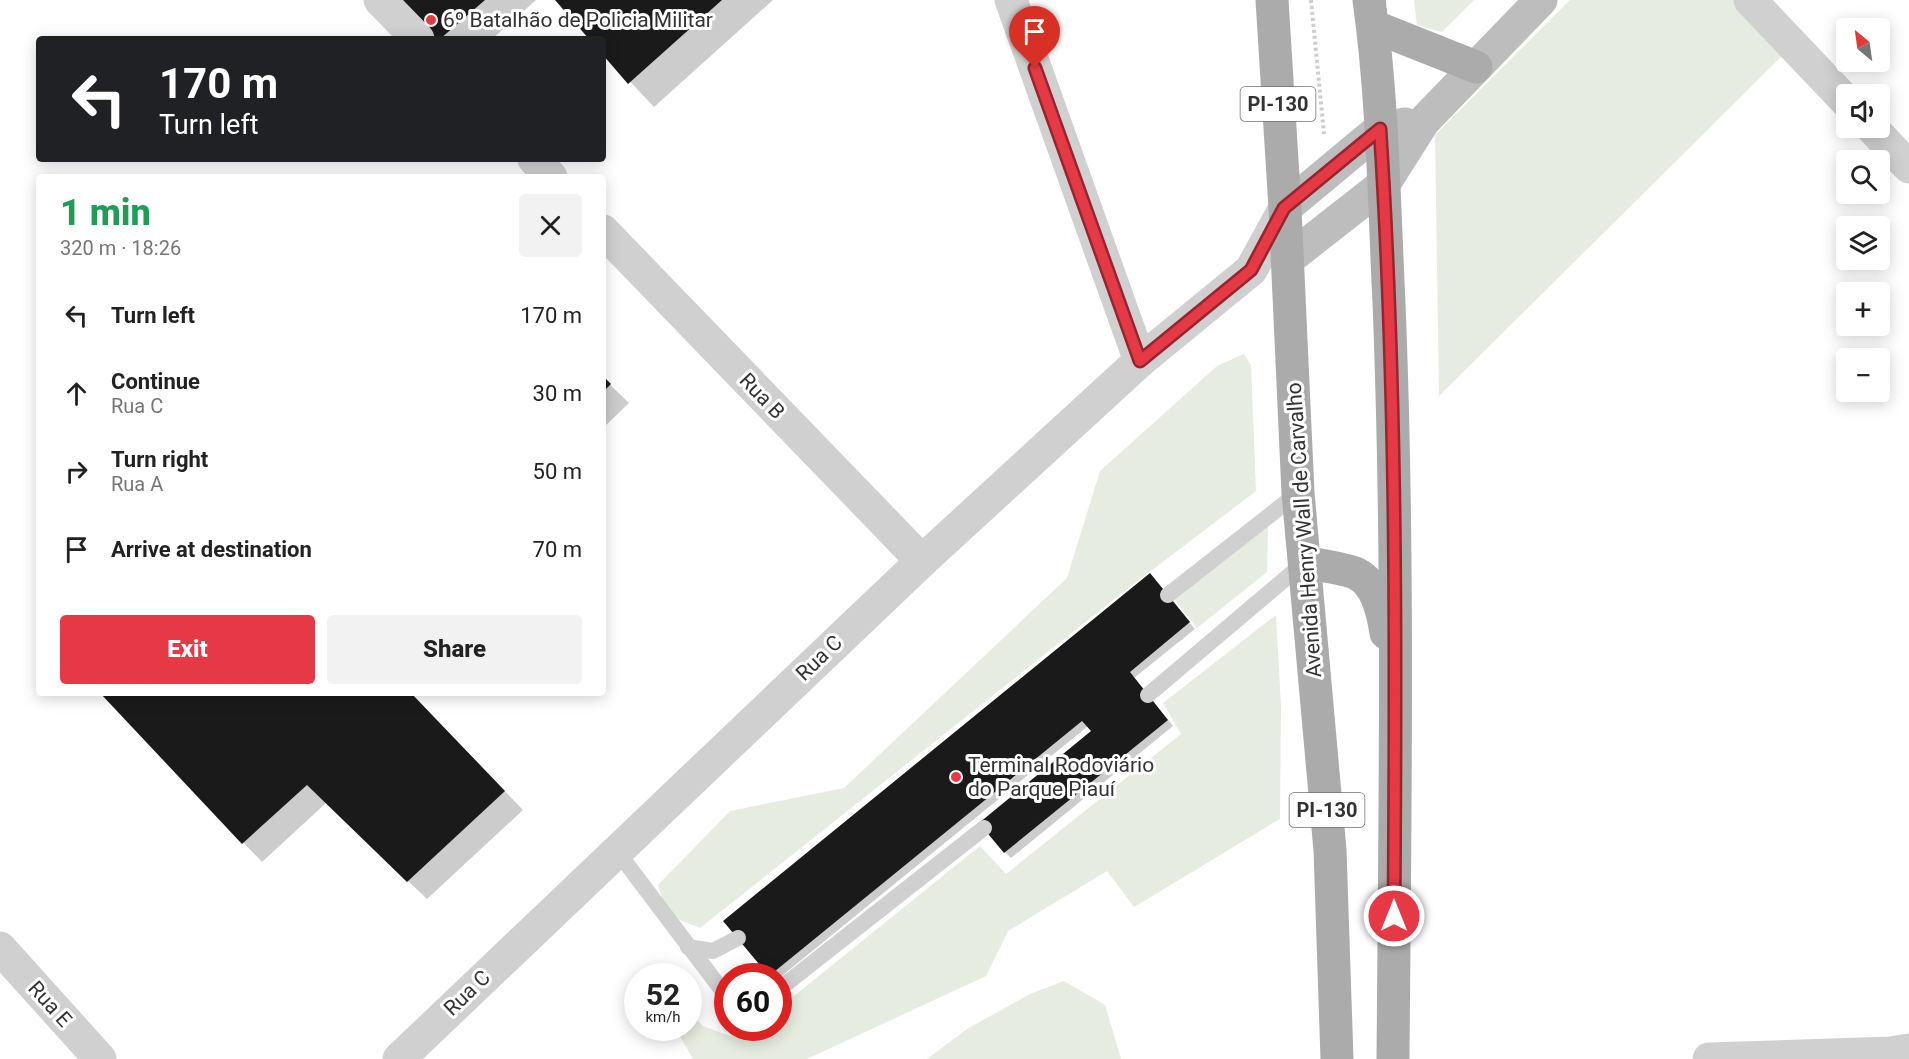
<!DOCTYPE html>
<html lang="en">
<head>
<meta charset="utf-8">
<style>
  :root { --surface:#fff; --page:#f2f2f2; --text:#222; --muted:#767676; --accent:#e63946 }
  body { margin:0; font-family:Roboto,sans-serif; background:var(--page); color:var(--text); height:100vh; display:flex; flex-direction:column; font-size:22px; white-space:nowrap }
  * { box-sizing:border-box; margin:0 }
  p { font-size:20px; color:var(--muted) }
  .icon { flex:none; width:33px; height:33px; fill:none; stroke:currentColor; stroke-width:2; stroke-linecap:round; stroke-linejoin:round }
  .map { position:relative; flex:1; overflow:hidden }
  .sheet { position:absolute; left:36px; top:174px; width:570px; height:522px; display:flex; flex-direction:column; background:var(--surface); border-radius:6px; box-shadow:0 3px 15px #0003 }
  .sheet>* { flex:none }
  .top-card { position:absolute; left:36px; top:36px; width:570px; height:126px; border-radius:6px; box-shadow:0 3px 15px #0003; background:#202124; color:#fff; overflow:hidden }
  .needle { width:39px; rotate:331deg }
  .buttons { position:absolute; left:1836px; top:18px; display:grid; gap:12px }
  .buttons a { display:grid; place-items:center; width:54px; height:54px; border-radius:6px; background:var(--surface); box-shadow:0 3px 15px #0003; font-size:30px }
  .speed { position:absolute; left:624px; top:963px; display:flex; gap:12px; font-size:30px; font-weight:700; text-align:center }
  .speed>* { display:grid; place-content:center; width:78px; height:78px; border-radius:50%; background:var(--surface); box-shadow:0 3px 15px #0003; line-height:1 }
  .speed small { font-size:15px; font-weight:400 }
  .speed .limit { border:9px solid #d22; background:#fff; color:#111 }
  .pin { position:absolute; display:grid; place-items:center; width:51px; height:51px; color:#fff; margin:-62px -26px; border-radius:50% 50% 50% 0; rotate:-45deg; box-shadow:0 0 6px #0007 }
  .pin .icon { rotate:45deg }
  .me { position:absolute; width:66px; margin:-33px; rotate:0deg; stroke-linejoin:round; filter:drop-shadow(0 0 4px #0008) }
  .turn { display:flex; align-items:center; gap:21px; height:126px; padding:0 24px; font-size:27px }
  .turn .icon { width:78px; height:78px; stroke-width:2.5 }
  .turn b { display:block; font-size:42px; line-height:51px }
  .round { display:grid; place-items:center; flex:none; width:63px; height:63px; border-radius:6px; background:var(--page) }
  .head { display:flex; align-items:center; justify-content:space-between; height:102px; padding:0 24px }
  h1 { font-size:36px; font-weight:800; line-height:45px; color:#1e9e55 }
  .primary-button { display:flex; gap:12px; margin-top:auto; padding:12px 24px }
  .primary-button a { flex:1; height:69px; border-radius:6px; background:var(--accent); color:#fff; font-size:24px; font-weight:800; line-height:69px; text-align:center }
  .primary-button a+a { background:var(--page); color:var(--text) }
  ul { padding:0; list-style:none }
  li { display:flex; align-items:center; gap:18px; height:78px; padding:0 24px }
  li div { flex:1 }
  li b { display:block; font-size:22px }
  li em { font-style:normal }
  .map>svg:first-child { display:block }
  .green { fill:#e6ecdf }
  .shadow { fill:#0003 }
  .building { fill:#1a1a1a }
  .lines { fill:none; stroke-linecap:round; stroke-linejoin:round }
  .path { stroke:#cdcdcd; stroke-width:4; stroke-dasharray:3 3; stroke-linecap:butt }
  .lane { stroke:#d0d0d0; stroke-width:16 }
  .street { stroke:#d0d0d0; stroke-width:33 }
  .secondary { stroke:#bdbdbd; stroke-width:33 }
  .primary { stroke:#ababab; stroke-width:33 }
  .route-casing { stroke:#96252e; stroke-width:15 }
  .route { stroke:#e63946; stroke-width:10 }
  .poi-dot { fill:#e63946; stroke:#fff; stroke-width:2 }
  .labels { text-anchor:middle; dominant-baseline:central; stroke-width:6; stroke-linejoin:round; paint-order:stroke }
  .shield { fill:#fff; stroke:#707070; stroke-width:1.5 }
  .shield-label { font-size:20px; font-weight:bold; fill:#333 }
  .poi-label { font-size:21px; fill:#333; stroke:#fff; text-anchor:start }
  .street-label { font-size:21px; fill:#333; stroke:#fff }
</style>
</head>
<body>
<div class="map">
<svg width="1909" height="1059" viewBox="0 0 1909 1059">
  <rect width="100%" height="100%" fill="#fff"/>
  <g class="green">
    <polygon points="1414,0 1474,0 1442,32 1417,25"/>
    <polygon points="1570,0 1739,0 1787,51 1439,396 1435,135"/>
    <path d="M1244 354 1251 365 1256 491 1122 593 700 928C671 917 667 916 658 885L730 811 844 788 1067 578 1100 471 1217 366Z"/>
    <polygon points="1268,524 1267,572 1197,628 1175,600"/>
    <polygon points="1276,615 1281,706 1280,819 1134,907 1107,871 1008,931 986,976 807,1059 693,1059 675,1028 688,1028 689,1013 703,1026 730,1036 748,1028 778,1028 779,1008 980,846 1006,874 1181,734 1163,703"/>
    <polygon points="1064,981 1105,1005 1121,1059 927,1059 967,1029 1030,994"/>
  </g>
  <g class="shadow">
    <polygon points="383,0 536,0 492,39 420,39"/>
    <polygon points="557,0 773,0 654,107 603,53 603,39 591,39"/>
    <polygon points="603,378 629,403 603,428"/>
    <polygon points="1155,581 1195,629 1134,678 1173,726 1011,858 1005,852 1093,732 1088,726 778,979 778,976 771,976 725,921"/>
    <polygon points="102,693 410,693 523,810 427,899 326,803 262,862"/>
  </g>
  <g class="building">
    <polygon points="380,0 485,0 440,39 418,39"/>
    <polygon points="555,0 722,0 628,84 603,55 603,39 589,39"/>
    <polygon points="603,376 611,384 603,392"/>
    <polygon points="1150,573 1190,622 1130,672 1168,720 1004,853 979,823 1091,731 1082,721 769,976 723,921"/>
    <polygon points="100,693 411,693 505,791 407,882 307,785 242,844"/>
  </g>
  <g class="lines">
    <polyline class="path" points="1311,0 1324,134"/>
    <g class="lane">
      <polyline points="1168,595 1298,493"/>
      <polyline points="1148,695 1305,562"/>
      <polyline points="617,851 721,989 728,994"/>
      <polyline points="688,947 713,951 738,938"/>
      <polyline points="778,990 984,828"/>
    </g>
    <g class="street">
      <polyline points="380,0 418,39"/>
      <polyline points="1011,0 1140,361"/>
      <polyline points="1750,0 1846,101"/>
      <polyline points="1872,128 1909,167"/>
      <polyline points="534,159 551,177"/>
      <polyline points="603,231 922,561"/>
      <polyline points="0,948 100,1059"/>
      <polyline points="399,1059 922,561 1140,361 1251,270 1285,208"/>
      <polyline points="1709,1059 1891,1053 1909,1050"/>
    </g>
    <g class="secondary">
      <polyline points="1285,208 1380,129 1405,124"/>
      <polyline points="1287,260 1384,184 1424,121 1541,0"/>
    </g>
    <g class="primary">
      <polyline points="1272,0 1285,208 1298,493 1330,850 1337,1059"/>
      <path d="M1369 0C1383 100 1384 202 1389 303 1399 555 1395 807 1393 1059"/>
      <polyline points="1373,26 1476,67"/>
      <path d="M1305 562C1317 565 1348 569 1357 574 1377 584 1383 613 1386 633"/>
    </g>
  </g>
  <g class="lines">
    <defs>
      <path id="route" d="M1035 68 1140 361 1251 270 1284 208 1380 129C1397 391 1396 654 1394 916"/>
    </defs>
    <use href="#route" class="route-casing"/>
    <use href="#route" class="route"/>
  </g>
  <g class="poi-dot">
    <circle cx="431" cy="20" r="6"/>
    <circle cx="956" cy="777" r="6"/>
  </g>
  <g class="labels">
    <g class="shield">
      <rect x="1240.5" y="87" width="75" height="34" rx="4.5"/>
      <rect x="1289.5" y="793" width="75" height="34" rx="4.5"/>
    </g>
    <g class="shield-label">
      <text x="1278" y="104">PI-130</text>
      <text x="1327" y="810">PI-130</text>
    </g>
    <g class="poi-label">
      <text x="443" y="20">6º Batalhão de Policia Militar</text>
      <text x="968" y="765">Terminal Rodoviário<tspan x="968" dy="24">do Parque Piauí</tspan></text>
    </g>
    <g class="street-label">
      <text transform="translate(762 396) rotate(46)">Rua B</text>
      <text transform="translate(1304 530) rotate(-94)">Avenida Henry Wall de Carvalho</text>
      <text transform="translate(819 658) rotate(-44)">Rua C</text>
      <text transform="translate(467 993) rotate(-44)">Rua C</text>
      <text transform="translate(50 1004) rotate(48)">Rua E</text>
    </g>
  </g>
</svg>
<div class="buttons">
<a><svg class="needle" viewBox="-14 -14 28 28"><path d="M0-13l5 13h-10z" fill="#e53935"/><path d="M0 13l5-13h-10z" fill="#767676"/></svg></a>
<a><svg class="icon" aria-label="sound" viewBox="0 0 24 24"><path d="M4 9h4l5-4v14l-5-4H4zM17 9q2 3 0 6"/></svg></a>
<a><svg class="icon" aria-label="search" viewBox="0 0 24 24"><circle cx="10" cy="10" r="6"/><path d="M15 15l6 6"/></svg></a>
<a><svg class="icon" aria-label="layers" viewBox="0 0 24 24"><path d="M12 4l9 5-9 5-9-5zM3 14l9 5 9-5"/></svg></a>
<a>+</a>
<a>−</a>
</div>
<div class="speed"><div>52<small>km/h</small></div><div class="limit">60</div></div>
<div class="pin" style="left:1035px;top:68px;background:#d93025"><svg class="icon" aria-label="arrive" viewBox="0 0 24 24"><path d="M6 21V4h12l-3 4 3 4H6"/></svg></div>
<svg class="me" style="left:1394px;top:916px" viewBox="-20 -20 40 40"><circle r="17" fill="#e63946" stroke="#fff" stroke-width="3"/><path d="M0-11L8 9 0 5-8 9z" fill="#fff"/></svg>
<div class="top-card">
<div class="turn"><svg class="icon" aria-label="left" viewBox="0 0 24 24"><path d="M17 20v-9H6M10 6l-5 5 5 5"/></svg><div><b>170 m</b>Turn left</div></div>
</div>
<section class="sheet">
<div class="head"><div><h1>1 min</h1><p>320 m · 18:26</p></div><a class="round"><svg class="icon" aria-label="close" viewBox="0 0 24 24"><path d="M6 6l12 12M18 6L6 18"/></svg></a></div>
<ul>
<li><svg class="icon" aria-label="left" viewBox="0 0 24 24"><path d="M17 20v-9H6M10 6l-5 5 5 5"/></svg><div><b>Turn left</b></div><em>170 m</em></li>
<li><svg class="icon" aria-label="ahead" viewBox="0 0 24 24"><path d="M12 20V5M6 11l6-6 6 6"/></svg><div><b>Continue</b><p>Rua C</p></div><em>30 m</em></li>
<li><svg class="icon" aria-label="right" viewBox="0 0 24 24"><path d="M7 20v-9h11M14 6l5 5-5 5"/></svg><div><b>Turn right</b><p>Rua A</p></div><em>50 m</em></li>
<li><svg class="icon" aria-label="arrive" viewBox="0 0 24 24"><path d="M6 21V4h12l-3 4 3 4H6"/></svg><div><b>Arrive at destination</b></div><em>70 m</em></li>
</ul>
<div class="primary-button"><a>Exit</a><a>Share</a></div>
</section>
</div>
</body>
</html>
